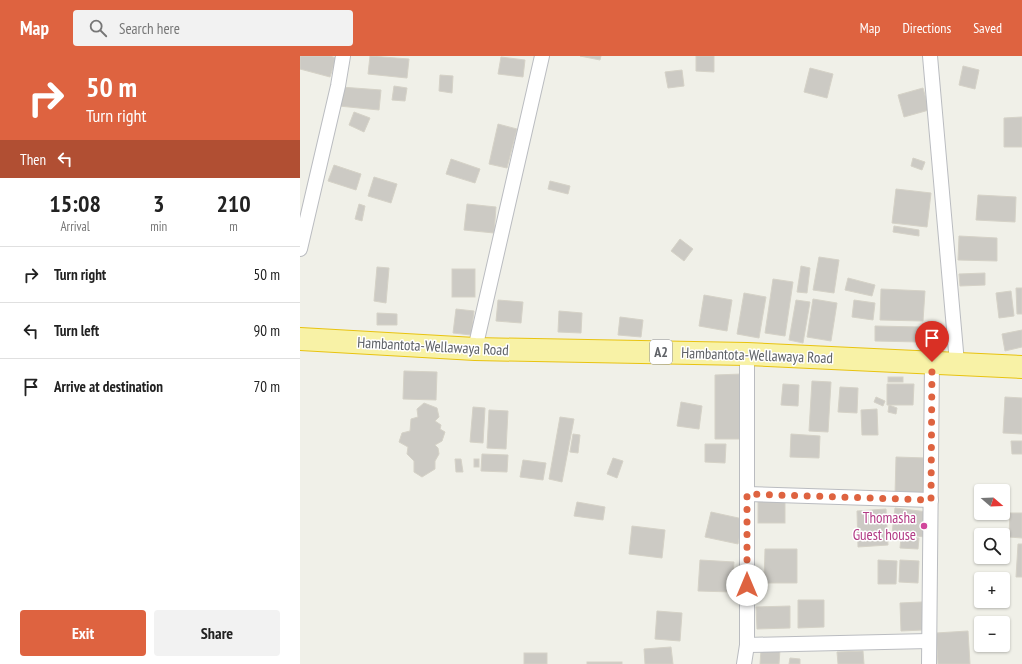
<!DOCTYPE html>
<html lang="en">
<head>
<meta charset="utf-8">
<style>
  :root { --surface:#fff; --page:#f2f2f2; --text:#222; --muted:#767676; --line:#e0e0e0; --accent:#de6340 }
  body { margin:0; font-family:"PT Sans Narrow",sans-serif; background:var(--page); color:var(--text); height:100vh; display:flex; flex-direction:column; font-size:15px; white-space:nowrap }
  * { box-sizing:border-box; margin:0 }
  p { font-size:13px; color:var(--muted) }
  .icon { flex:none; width:22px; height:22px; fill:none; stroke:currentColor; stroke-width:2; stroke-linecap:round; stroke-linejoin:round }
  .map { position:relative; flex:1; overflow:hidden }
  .drawer { display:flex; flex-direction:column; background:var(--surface); width:300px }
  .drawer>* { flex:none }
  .guide { background:#de6340; color:#fff; overflow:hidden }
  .needle { width:26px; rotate:109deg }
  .buttons { position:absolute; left:674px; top:428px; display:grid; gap:8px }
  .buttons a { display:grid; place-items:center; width:36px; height:36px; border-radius:4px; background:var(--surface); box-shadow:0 1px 3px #0004; font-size:20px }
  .pin { position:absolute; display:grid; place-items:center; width:34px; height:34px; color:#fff; margin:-41px -17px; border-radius:50% 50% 50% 0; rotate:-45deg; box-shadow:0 0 4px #0007 }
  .pin .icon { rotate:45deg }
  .me { position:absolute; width:44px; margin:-22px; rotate:0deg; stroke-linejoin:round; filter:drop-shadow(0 0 3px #0008) }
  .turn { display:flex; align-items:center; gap:14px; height:84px; padding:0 20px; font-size:18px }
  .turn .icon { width:52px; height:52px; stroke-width:2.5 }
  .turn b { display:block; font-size:28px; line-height:34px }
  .then { display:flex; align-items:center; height:38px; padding:0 20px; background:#0003; gap:8px; font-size:15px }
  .eta { display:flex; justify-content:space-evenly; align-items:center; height:68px; text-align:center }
  .eta b { font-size:24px; font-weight:600; line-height:28px }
  .primary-button { display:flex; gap:8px; margin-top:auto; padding:8px 20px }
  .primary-button a { flex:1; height:46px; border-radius:4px; background:var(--accent); color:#fff; font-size:16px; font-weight:600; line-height:46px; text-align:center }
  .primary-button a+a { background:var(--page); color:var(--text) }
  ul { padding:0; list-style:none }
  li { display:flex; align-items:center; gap:12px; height:56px; padding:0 20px; border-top:1px solid var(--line) }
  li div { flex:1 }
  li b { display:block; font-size:15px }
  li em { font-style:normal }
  header { display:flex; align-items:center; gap:24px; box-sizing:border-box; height:56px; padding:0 20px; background:var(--accent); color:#fff }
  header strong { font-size:19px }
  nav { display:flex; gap:22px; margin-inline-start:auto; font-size:14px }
  .search { width:280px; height:36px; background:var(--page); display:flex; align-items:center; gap:10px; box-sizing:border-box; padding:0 14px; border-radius:4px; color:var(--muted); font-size:15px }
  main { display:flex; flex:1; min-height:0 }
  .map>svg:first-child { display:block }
  .building { fill:#cccac4; stroke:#d5d2c7 }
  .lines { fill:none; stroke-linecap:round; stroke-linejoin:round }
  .minor-casing { stroke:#babcc0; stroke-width:16 }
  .trunk-casing { stroke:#e8c310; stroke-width:24 }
  .minor { stroke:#fff; stroke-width:14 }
  .trunk { stroke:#f8f2a6; stroke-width:22 }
  .route { stroke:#de6340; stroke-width:7; stroke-dasharray:0 12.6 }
  .hotel-dot { fill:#d1479c; stroke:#fff; stroke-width:1.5 }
  .labels { text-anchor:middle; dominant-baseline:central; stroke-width:3; stroke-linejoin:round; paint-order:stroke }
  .shield { fill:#fff; stroke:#8f9195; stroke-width:1 }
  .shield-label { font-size:14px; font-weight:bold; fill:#5f6267 }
  .street-label { font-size:15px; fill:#5f6267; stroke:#fff }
  .hotel-label { font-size:15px; fill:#b23c85; stroke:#fff; text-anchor:end }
</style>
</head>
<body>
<header>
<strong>Map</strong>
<div class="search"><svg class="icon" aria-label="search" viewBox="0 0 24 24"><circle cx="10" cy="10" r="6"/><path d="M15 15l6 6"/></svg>Search here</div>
<nav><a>Map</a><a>Directions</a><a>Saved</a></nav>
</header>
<main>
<section class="drawer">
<div class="guide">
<div class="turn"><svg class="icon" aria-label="right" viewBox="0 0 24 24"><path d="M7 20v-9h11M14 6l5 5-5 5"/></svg><div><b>50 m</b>Turn right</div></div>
<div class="then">Then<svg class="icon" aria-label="left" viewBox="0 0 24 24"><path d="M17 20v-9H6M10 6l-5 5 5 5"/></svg></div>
</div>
<div class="eta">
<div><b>15:08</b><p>Arrival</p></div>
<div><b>3</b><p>min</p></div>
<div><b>210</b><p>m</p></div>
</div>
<ul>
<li><svg class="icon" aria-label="right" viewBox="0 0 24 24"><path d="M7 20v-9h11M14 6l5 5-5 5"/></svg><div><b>Turn right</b></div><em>50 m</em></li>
<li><svg class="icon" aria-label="left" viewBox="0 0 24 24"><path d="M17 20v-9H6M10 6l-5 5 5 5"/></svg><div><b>Turn left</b></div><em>90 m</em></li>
<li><svg class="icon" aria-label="arrive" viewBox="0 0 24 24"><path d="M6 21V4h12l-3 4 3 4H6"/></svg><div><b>Arrive at destination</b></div><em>70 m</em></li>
</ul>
<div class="primary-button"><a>Exit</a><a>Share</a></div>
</section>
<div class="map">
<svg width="722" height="608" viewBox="0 0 722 608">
  <rect width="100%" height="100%" fill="#f0f0e8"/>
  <g class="building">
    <polygon points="0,0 30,0 36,2 30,21 0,13"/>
    <polygon points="70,0 109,3 107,22 68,18"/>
    <polygon points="280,0 301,0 300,4"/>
    <polygon points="396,0 414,0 414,16 396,15"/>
    <polygon points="201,1 225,4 223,21 198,18"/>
    <polygon points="663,10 679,14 675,33 659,29"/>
    <polygon points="510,12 533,18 527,42 504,36"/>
    <polygon points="382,14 384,30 368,32 365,16"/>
    <polygon points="140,19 153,20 152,37 139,35"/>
    <polygon points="94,30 107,32 105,45 92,44"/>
    <polygon points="41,31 81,34 79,54 39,50"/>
    <polygon points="623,32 629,54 604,61 598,39"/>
    <polygon points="54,56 70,62 64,76 49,69"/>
    <polygon points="722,61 722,91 704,91 704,62"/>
    <polygon points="198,68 217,73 207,112 189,108"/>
    <polygon points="613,102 625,106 622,114 611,110"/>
    <polygon points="151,103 180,113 175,127 146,118"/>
    <polygon points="34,109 61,118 56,134 28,125"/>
    <polygon points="74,121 97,128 91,147 68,140"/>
    <polygon points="250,125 270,130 268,138 248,133"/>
    <polygon points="596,133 631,137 627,171 592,167"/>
    <polygon points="678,139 716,141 715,166 676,164"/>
    <polygon points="59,148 65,150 62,165 55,163"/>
    <polygon points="167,148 196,151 194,177 164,174"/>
    <polygon points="594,170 619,174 619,180 593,176"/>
    <polygon points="659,180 697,182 697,205 658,204"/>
    <polygon points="380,183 393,193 384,205 371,195"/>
    <polygon points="519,201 539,204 534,237 513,234"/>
    <polygon points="501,210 510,212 507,237 497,236"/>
    <polygon points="77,211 89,212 86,247 74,245"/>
    <rect x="152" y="213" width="23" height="28"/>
    <polygon points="685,217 685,229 660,230 659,218"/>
    <polygon points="548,222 575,229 572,240 545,234"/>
    <polygon points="473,223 493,226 485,280 465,277"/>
    <polygon points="716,232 722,232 722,258 717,258"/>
    <polygon points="581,233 625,235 623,265 580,264"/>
    <polygon points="711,235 714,260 699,262 696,237"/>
    <polygon points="444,237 466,241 459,282 437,278"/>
    <polygon points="404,239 432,244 427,275 399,270"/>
    <polygon points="513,243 537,247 531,285 507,281"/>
    <polygon points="198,244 223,246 221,267 196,265"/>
    <polygon points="496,244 510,246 503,287 489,284"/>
    <polygon points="554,244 575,247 573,264 552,261"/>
    <polygon points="156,253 174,255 171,279 153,277"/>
    <polygon points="259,255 282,257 281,277 258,276"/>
    <polygon points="77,257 97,258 97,269 77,269"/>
    <polygon points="320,261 343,264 341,281 318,279"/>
    <polygon points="575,270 620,271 619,286 575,285"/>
    <polygon points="722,274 722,291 705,295 702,278"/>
    <polygon points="104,315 137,316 136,344 103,343"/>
    <polygon points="442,318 442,383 415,383 415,319"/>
    <rect x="588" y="321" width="15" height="5"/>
    <polygon points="512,325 531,326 528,376 509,375"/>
    <polygon points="483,328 499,329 498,350 481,349"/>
    <polygon points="587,328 614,328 613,349 587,349"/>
    <polygon points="540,331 558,332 557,357 538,356"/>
    <polygon points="576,341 585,345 583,350 574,346"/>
    <polygon points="705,341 722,342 722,378 703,377"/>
    <polygon points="381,346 402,350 399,373 377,370"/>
    <polygon points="124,347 137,352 139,361 135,365 141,369 140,373 145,376 142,385 135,389 138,392 139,398 135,405 135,413 122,421 114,416 114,405 107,398 108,391 99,386 102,377 110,375 111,363 118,361 117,353"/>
    <polygon points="589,349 597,352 596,358 588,356"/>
    <polygon points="173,351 185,352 183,387 170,386"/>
    <polygon points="577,353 578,379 562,379 561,354"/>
    <polygon points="189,354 208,355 206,393 187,392"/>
    <polygon points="260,361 274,363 262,426 249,423"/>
    <polygon points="273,378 280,379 278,397 270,396"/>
    <polygon points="491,378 520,380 519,402 490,401"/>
    <polygon points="711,385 722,385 722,398 712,398"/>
    <polygon points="405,388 426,388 425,407 405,406"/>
    <polygon points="182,398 208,399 207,416 181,415"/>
    <polygon points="596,401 626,402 625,440 595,439"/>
    <polygon points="313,402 323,405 317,422 307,418"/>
    <polygon points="155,403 161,403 163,416 156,416"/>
    <rect x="174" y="403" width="5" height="8"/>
    <polygon points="223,404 246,407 243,424 220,421"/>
    <rect x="458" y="442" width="27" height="25"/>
    <polygon points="277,446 305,451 303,464 274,460"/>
    <polygon points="595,452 628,456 625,481 592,477"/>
    <polygon points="586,453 588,489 558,491 557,455"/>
    <polygon points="411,456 443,463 438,488 405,481"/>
    <polygon points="710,457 722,457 722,482 709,481"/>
    <polygon points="332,470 365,474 362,502 329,498"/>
    <polygon points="601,481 619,482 618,493 600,492"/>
    <polygon points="718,488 722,488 722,521 716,521"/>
    <polygon points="465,493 497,493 497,527 464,527"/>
    <polygon points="400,504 434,506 432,536 398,535"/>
    <polygon points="578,504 597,505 596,528 578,528"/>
    <polygon points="600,504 619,505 618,527 599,526"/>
    <polygon points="498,544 524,544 524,571 498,572"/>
    <polygon points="622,546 623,574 601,575 600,547"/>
    <polygon points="490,550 490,572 457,573 456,551"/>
    <polygon points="357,555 382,557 380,585 355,583"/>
    <polygon points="668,575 670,608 638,608 636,577"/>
    <polygon points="371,591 373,608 345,608 344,593"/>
    <polygon points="461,593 480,594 479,608 460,608"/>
    <polygon points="563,595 564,608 538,608 537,596"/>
    <rect x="224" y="597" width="23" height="11"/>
    <polygon points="490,602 500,603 500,608 489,608"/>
    <rect x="287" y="606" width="35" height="2"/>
  </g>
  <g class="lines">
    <defs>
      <g id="minor">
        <polyline points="630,0 657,307"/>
        <polyline points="0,193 38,30 43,0"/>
        <polyline points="175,293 242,0"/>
        <polyline points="447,438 631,444"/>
        <polyline points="447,589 629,585"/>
        <polyline points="444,608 447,589 447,298"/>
        <polyline points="629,608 632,306"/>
      </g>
      <polyline id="trunk" points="0,283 175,293 447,298 722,311"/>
    </defs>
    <use href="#minor" class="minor-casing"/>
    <use href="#trunk" class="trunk-casing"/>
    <use href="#minor" class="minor"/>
    <use href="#trunk" class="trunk"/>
  </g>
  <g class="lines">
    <polyline class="route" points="447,529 447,438 631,444 632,306"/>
  </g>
  <circle class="hotel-dot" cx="624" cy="470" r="4"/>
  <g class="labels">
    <rect class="shield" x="350" y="284" width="22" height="24" rx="3"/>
    <g class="shield-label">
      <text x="361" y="296">A2</text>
    </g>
    <g class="street-label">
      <text transform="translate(133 290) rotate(3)">Hambantota-Wellawaya Road</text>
      <text transform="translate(457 299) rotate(2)">Hambantota-Wellawaya Road</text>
    </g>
    <g class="hotel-label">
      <text x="616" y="461">Thomasha<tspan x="616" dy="17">Guest house</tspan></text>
    </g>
  </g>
</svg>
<div class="buttons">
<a><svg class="needle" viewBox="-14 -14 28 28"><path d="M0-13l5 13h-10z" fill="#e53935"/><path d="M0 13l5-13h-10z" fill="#767676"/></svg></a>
<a><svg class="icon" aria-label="search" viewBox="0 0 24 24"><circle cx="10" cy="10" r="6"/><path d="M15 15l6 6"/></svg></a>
<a>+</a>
<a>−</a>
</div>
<div class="pin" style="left:632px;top:306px;background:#d93025"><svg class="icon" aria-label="arrive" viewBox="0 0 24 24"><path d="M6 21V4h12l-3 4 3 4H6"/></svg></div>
<svg class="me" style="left:447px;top:529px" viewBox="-20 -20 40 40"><circle r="19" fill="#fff"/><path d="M0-13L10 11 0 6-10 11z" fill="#de6340"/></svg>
</div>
</main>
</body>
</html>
